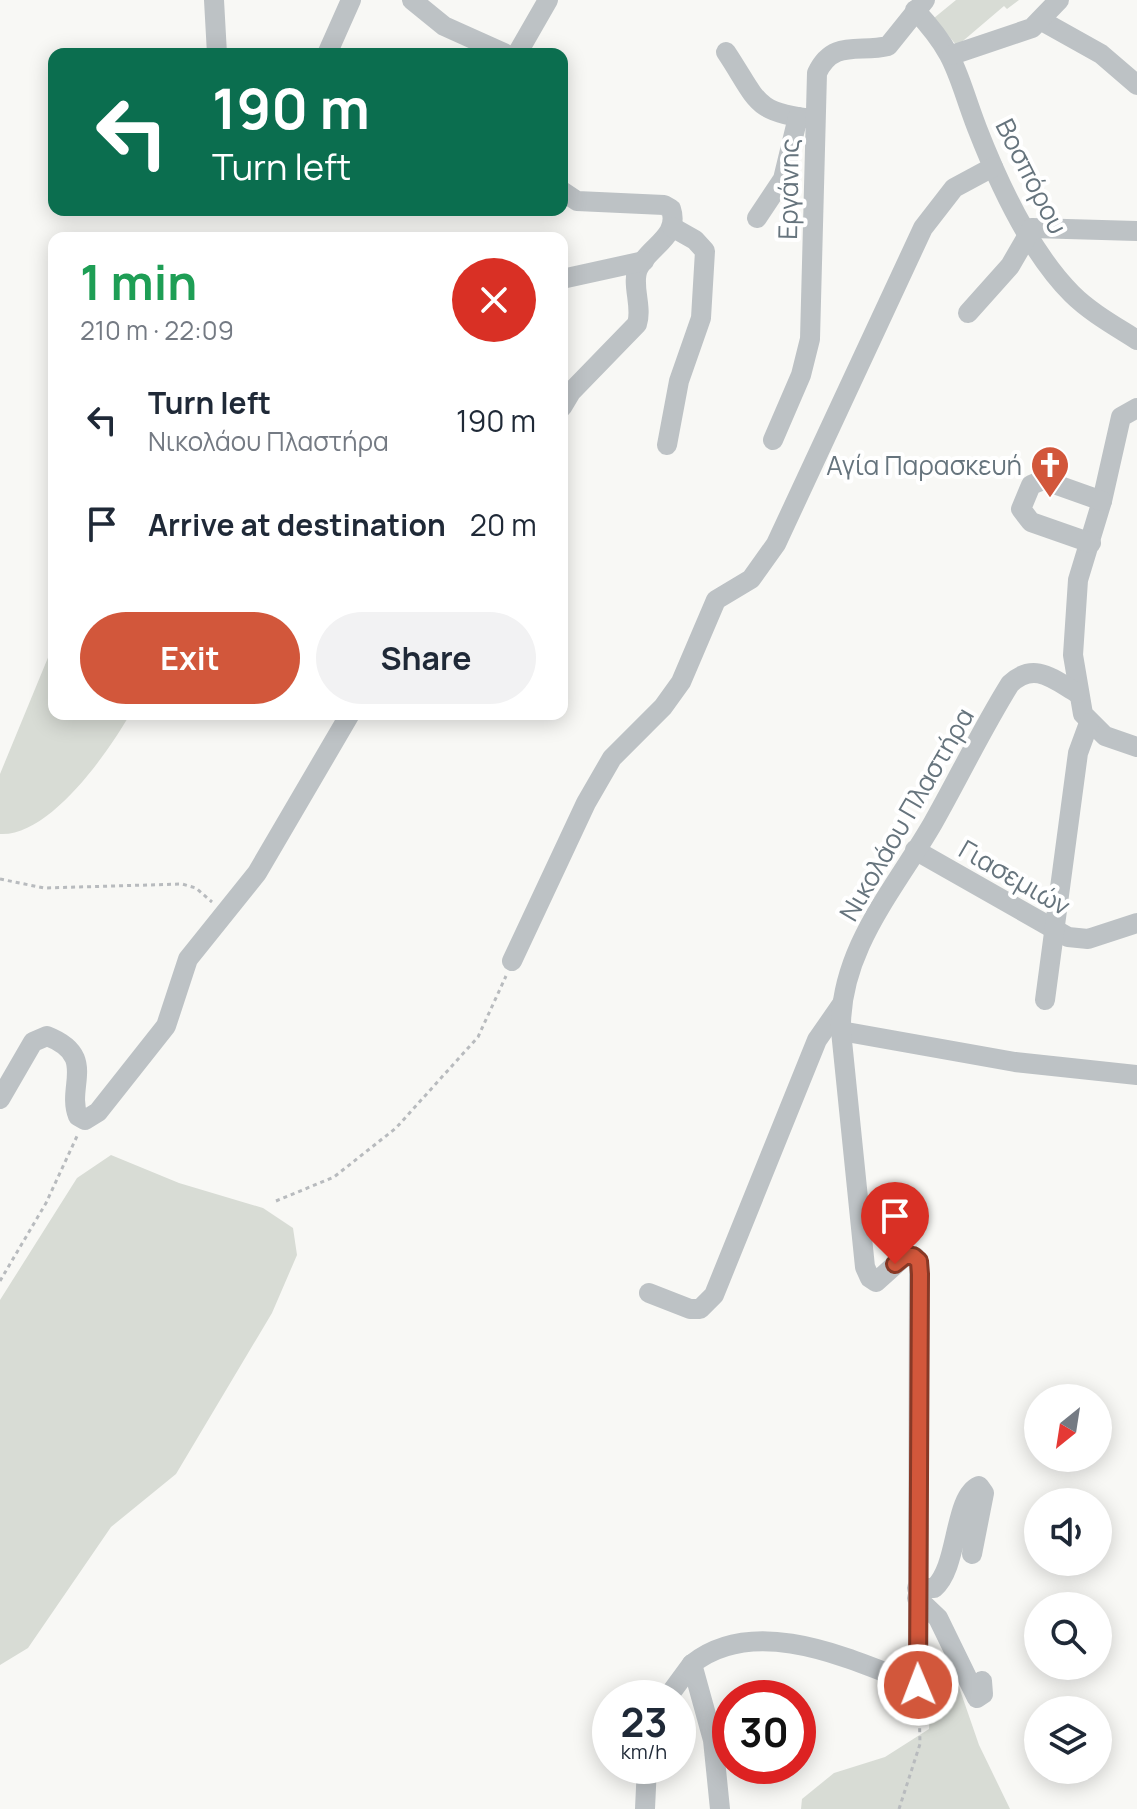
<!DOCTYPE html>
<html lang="en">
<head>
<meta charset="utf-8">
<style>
  :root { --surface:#fff; --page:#f2f2f3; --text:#1f2937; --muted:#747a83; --accent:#d2573b }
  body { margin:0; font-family:Manrope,sans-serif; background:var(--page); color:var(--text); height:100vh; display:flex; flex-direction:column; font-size:30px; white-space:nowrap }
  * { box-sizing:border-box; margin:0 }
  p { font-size:26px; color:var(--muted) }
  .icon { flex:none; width:44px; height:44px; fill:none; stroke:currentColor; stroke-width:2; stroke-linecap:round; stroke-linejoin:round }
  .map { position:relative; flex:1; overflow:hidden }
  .panel { position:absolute; left:48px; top:232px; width:520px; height:488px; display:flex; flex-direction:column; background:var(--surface); border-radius:16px; box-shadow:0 4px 20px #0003 }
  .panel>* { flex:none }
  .hud { position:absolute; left:48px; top:48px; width:520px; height:168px; border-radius:16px; box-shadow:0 4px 20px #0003; background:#0b6e4f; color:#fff; overflow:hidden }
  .needle { width:52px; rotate:210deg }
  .fabs { position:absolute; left:1024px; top:1384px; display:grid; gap:16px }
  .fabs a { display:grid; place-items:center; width:88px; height:88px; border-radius:50%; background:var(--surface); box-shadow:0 4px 20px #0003; font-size:40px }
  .speed { position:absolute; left:592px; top:1680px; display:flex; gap:16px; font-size:40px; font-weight:700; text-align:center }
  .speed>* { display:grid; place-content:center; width:104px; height:104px; border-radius:50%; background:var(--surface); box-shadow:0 4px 20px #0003; line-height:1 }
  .speed small { font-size:20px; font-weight:400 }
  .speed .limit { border:12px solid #d22; background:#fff; color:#111 }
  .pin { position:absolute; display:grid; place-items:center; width:68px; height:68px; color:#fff; margin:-82px -34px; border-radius:50% 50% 50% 0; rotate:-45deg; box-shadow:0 0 8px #0007 }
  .pin .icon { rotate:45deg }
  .me { position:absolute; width:88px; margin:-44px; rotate:359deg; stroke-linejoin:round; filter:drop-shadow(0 0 6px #0008) }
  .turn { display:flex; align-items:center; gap:28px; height:168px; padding:0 32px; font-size:36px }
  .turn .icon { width:104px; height:104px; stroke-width:2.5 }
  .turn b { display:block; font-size:56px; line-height:68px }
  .round { display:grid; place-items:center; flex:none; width:84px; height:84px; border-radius:42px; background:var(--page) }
  .summary { display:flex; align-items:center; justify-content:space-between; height:136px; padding:0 32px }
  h1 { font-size:48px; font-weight:700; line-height:60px; color:#1e9e55 }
  .primary-button { display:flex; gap:16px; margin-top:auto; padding:16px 32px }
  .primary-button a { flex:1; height:92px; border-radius:48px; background:var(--accent); color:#fff; font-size:32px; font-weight:700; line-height:92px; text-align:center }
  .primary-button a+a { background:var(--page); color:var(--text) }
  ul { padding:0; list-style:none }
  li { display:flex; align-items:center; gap:24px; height:104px; padding:0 32px }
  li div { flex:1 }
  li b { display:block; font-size:30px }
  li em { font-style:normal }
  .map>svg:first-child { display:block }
  .green { fill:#d8dcd5 }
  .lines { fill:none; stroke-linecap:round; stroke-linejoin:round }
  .path { stroke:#b8bbbe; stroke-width:3; stroke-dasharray:4 4; stroke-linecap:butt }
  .minor { stroke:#bdc2c5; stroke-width:20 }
  .route-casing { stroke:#883926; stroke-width:20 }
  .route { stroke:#d2573b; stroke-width:14 }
  .labels { text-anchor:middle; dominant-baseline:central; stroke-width:8; stroke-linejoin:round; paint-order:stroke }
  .street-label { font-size:26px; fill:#66747d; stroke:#fff }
  .poi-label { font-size:26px; fill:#66747d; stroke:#fff; text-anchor:end }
</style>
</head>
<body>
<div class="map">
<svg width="1137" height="1809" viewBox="0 0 1137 1809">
  <rect width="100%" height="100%" fill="#f8f8f5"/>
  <g class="green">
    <polygon points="956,0 1019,0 1007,9 1004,6 957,46 934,18"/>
    <path d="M54 643V714H130C108 753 49 837 0 834V774Z"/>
    <polygon points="111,1155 179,1183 263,1208 293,1228 297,1255 272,1313 176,1474 111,1527 28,1648 0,1665 0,1300 77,1178"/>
    <polygon points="932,1657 950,1661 979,1745 1010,1809 801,1809 802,1799 834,1773 885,1757 929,1729"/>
  </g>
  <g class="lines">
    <g class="path">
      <polyline points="0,879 44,888 182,884 196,888 212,902"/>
      <polyline points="276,1201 334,1177 396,1128 478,1037 506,976"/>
      <polyline points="0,1281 46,1203 78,1134"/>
      <polyline points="899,1809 920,1744 919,1700"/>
    </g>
    <g class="minor">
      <polyline points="214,0 217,54"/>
      <polyline points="412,0 444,26 506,54"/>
      <path d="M915 10C958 56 956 73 977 128 998 182 1030 252 1072 294 1090 312 1115 326 1137 340"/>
      <polyline points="1042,21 1101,54 1137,85"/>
      <path d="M726 52C758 100 753 113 814 119"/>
      <polyline points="327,54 351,0"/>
      <polyline points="517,54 548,0"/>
      <polyline points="952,55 1032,28 1059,0"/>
      <path d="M562 191 577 201 664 205 671 209C680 236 650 246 639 267 630 282 643 306 637 324L571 392 562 407"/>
      <polyline points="757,218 783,179 798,117"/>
      <polyline points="562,279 644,261"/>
      <polyline points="968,313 1010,266 1032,228 1137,231"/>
      <polyline points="1137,408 1121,417 1102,501 1078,580 1073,655 1083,714 1105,736 1137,747"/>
      <path d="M773 440 801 375 810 339 817 73C833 39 859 53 888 46L925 0"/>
      <polyline points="667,445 679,381 701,318 705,251 695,240 672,227"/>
      <polyline points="1091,543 1031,522 1021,509 1031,485 1043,480 1102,501"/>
      <polyline points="915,850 1068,937 1088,939 1137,923"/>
      <polyline points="512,961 586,803 612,758 663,707 681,682 716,600 751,579 776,544 923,228 954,188 993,167"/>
      <polyline points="1045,1000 1078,753 1089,723"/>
      <polyline points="841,1031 1015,1062 1137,1075"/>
      <path d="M0 1099 33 1042 47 1036C98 1056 66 1086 78 1116L85 1120 98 1112 166 1026 188 959 257 873 350 714"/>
      <polyline points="649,1293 690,1309 700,1309 714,1295 817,1040 842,1004"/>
      <path d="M917 1588H934C959 1567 953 1497 979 1486L984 1493 972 1554"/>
      <polyline points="917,1598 938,1618 977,1698 983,1694 982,1681"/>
      <polyline points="667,1698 692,1664"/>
      <polyline points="645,1809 647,1766"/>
      <path d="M720 1809 713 1740 692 1664C756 1613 852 1660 918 1685L919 1265 915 1257 905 1256 876 1282 870 1278 865 1267 841 1031C839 950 895 889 933 823 959 777 982 729 1010 684 1034 661 1053 679 1077 693"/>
    </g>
  </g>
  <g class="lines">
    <defs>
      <polyline id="route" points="895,1264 905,1256 913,1256 919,1261 920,1274 918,1685"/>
    </defs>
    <use href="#route" class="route-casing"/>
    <use href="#route" class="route"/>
  </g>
  <defs>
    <symbol id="church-pin" viewBox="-11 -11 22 30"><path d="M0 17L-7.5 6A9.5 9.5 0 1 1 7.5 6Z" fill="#d2573b" stroke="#fff"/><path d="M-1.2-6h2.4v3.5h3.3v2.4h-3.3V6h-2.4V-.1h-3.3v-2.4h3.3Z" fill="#fff"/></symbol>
  </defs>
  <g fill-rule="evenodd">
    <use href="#church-pin" x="1028" y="443" width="44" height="60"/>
  </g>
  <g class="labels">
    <g class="street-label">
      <text transform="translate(1032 176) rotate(63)">Βοσπόρου</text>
      <text transform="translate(788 189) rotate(-89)">Εργάνης</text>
      <text transform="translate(906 814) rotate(-60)">Νικολάου Πλαστήρα</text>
      <text transform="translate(1015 877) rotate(30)">Γιασεμιών</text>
    </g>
    <g class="poi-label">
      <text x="1022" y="465">Αγία Παρασκευή</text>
    </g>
  </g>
</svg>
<div class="fabs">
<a><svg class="needle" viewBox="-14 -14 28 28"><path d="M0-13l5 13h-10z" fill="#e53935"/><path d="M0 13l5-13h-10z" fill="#747a83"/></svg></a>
<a><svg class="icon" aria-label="sound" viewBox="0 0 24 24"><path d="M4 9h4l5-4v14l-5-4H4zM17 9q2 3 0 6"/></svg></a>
<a><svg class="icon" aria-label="search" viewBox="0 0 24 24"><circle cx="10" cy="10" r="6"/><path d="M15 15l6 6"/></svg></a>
<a><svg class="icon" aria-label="layers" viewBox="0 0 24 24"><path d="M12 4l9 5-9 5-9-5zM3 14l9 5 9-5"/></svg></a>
</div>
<div class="speed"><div>23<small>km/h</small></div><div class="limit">30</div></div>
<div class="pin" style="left:895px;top:1264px;background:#d93025"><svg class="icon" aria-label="arrive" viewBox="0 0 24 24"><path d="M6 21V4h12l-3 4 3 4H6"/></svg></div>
<svg class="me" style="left:918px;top:1685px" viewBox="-20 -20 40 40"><circle r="17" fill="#d2573b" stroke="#fff" stroke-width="3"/><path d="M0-11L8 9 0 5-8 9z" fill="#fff"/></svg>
<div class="hud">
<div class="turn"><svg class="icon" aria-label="left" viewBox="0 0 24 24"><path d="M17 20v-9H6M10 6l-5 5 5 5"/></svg><div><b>190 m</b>Turn left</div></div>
</div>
<section class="panel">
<div class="summary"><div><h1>1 min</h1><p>210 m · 22:09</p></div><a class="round" style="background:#d93025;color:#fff"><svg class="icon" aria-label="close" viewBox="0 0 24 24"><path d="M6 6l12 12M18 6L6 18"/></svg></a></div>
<ul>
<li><svg class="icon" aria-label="left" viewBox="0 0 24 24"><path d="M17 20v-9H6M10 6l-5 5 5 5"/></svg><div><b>Turn left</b><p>Νικολάου Πλαστήρα</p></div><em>190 m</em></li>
<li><svg class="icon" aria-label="arrive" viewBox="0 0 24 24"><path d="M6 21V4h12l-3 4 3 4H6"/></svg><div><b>Arrive at destination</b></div><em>20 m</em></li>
</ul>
<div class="primary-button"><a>Exit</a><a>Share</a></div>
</section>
</div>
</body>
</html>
